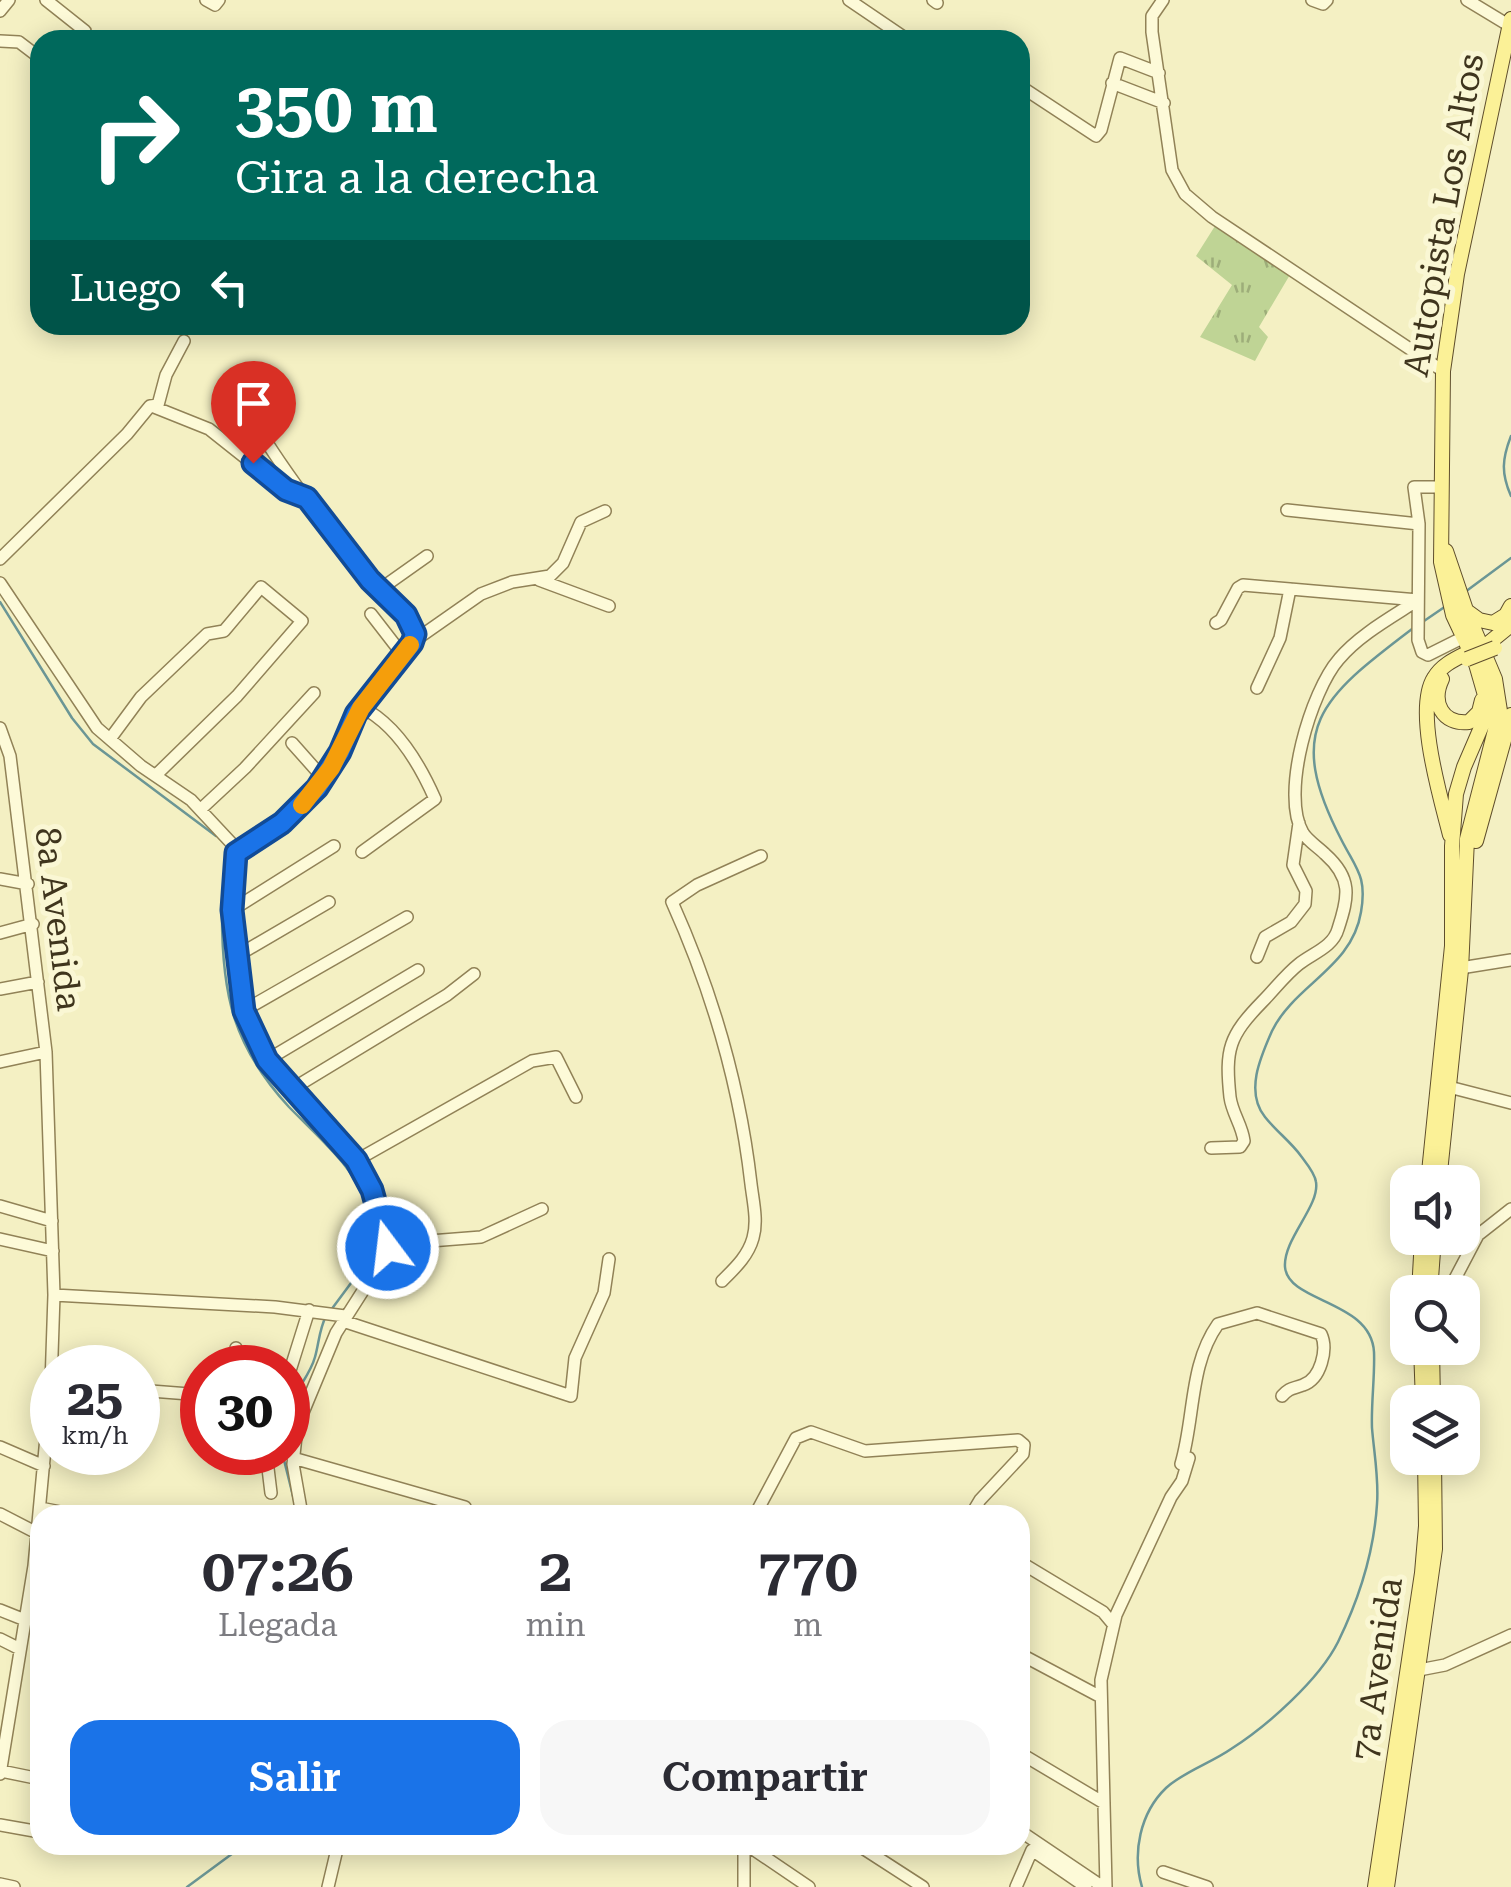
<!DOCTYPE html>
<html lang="es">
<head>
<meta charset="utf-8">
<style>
  :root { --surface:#fff; --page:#f7f7f7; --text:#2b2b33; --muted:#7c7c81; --accent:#1a73e8 }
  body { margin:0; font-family:"Roboto Serif",serif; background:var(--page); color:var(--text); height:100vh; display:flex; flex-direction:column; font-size:38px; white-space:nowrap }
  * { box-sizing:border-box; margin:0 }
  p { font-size:32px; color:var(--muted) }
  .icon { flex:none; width:55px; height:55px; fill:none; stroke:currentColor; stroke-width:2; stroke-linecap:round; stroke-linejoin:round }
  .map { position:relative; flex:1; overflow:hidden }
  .sheet { position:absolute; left:30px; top:1505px; width:1000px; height:350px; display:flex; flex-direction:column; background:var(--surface); border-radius:30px; box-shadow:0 5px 25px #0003 }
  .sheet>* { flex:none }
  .hud { position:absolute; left:30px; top:30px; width:1000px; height:305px; border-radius:30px; box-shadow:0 5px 25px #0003; background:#00695c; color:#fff; overflow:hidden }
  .controls { position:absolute; left:1390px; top:1165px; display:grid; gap:20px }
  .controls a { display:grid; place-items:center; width:90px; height:90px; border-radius:20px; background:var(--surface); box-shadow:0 5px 25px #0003; font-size:50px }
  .speed { position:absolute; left:30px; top:1345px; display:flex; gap:20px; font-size:50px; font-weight:700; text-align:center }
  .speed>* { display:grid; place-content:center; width:130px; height:130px; border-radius:50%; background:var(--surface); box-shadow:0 5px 25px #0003; line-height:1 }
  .speed small { font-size:25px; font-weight:400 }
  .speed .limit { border:15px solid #d22; background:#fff; color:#111 }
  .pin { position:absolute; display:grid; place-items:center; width:85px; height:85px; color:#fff; margin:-102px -42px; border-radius:50% 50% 50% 0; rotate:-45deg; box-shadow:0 0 10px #0007 }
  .pin .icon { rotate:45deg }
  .me { position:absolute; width:110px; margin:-55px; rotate:345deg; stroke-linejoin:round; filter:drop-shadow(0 0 8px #0008) }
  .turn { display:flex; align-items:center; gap:35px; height:210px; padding:0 40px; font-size:45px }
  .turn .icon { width:130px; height:130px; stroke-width:2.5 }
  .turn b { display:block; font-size:70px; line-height:85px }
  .then { display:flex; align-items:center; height:95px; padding:0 40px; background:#0003; gap:20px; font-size:38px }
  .eta { display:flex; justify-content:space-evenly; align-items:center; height:170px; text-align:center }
  .eta b { font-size:60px; font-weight:600; line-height:70px }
  .button { display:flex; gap:20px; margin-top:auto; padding:20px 40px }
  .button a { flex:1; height:115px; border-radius:30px; background:var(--accent); color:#fff; font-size:40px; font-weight:600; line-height:115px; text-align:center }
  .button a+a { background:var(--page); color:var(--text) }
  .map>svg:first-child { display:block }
</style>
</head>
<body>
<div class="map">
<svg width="1511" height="1887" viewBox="0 0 1511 1887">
  <defs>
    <pattern id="grass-tufts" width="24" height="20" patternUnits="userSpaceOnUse" patternTransform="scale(2.5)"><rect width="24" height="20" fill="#bfd495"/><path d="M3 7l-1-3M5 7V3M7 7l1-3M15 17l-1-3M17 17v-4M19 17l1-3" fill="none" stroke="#9dad79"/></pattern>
  </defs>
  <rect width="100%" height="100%" fill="#f4f0c3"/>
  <!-- grass -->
  <path fill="url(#grass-tufts)" d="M 1215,226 L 1291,273 L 1259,327 L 1268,337 L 1255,361 L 1200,337 L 1232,285 L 1196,256 Z"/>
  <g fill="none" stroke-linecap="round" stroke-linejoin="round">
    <!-- stream -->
    <path stroke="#6b9695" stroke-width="2.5" d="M 1511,436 C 1502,459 1501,473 1511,496
      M 1465,592 L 1511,558
      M 0,602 L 72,718 L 93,744 L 216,836
      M 1424,621 L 1446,606
      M 228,847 C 228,870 222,894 222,916 C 222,997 234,1047 289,1107 C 321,1140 358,1170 373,1215
      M 331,1310 L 374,1252 L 378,1227
      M 288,1411 C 294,1391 310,1376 315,1357 C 319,1343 319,1330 326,1316
      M 282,1452 L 295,1504
      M 187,1887 L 244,1845
      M 1142,1887 C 1132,1853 1140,1813 1166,1788 C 1183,1772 1211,1763 1231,1749 C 1267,1726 1319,1680 1338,1642 C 1359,1599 1374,1552 1377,1504 C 1379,1478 1374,1453 1372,1428 C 1371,1403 1375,1377 1374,1352 C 1371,1300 1288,1303 1285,1267 C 1283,1239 1320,1206 1316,1182 C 1315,1173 1307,1164 1301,1156 C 1291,1142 1276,1131 1265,1117 C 1245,1092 1260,1058 1272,1031 C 1295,984 1352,968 1361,912 C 1367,877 1357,870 1342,841 C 1283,728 1321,698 1412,629"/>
    <defs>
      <path id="minor" d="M 46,0 L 85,31
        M 206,0 L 215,5 L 219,0
        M 849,0 L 908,40
        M 933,0 L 937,3
        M 1163,0 L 1152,16 L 1152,32 L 1172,170 L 1185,194 L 1212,217 L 1443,371
        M 1312,0 L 1323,4 L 1327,0
        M 1467,0 L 1510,26
        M 0,11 L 9,0
        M 0,41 L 19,42 L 40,58
        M 1112,83 L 1164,103
        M 1020,86 L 1096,136 L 1101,130 L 1120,58 L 1159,73
        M 241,386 C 239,418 345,551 370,581 C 386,599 408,609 415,633 L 411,643
        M 154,407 L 209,429 L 286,490 L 307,498
        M 1441,487 L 1414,487 L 1419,524 L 1418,640 L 1422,652 L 1428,655 L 1464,637
        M 1287,510 L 1419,524
        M 0,559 L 127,434 L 150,406 L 158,405 L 166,375 L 184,341
        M 539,580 L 609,606
        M 0,583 L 97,728 L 141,766 L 191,800 L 234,846 L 236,859 L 232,910 L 243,1011 L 267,1060 L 357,1160 L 372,1191 L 386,1237 L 387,1253 L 336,1333 L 297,1427 L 293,1464 L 302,1515
        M 379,590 L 427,556
        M 371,614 L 402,654
        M 1216,623 L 1221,620 L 1238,588 L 1243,585 L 1418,600
        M 1257,688 L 1280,638 L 1290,589
        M 361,707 C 396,724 420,765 435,799 L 362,852
        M 0,728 L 10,756 L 46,1052 L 54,1295 L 51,1384 L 34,1566 L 0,1774
        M 110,739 L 141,697 L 207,634 L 224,631 L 261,587 L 302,621 L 237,696 L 156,775
        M 292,743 L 324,779
        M 201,809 L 245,768 L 314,693
        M 236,853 L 282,823 L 317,789 L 340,752 L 356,714 L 411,643 L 481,594 L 512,582 L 550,576 L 563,563 L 581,522 L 605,511
        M 0,879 L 28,884
        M 232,910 L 334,846
        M 0,933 L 33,924
        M 235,957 L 329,902
        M 1257,957 L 1265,937 L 1291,922 L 1305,904 L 1306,891 L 1293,865 L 1299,823
        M 1454,969 L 1511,960
        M 0,989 L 38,982
        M 243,1011 L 407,917
        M 267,1060 L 418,970
        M 0,1062 L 46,1052
        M 1449,1087 L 1511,1103
        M 292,1089 L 447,995 L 474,974
        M 1211,1148 L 1240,1147 L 1244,1141 C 1242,1125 1232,1113 1230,1097 C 1225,1049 1229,1036 1262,1002 C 1275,989 1285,975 1299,964 C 1313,953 1333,947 1338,929 C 1349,896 1352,878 1325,854 C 1318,847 1308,841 1303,833 C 1280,794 1311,691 1339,659 C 1359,635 1392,617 1418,600
        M 357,1160 L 532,1061 L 556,1057 L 576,1097
        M 0,1206 L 52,1221
        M 0,1239 L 53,1251
        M 387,1253 L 430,1241 L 481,1237 L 542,1209
        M 722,1281 C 735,1268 748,1256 753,1238 C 758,1221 753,1201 751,1184 C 740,1087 712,991 672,902 L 697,885 L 761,856
        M 1448,1292 L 1478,1235 L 1511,1209
        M 54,1295 L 275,1307 L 345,1316
        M 343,1321 L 571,1396 L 575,1358 L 604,1293 L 609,1259
        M 236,1368 L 236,1348
        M 288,1377 L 309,1310
        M 138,1390 L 202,1395
        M 0,1447 L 44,1466
        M 266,1452 L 271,1493
        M 293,1458 L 465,1507
        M 1181,1464 C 1195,1417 1189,1365 1218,1324 L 1257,1313 L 1321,1334 C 1328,1349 1321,1379 1303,1385 C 1293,1389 1290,1387 1282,1396
        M 40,1508 L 76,1515
        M 0,1514 L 37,1533
        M 755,1515 L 796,1438 L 811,1432 L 865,1451 L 1018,1440 L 1024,1445 L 1023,1454 L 980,1500 L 971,1515
        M 1020,1562 L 1103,1612 L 1113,1624
        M 0,1610 L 25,1620
        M 0,1639 L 20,1649
        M 1020,1654 L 1099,1696
        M 1419,1670 L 1445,1665 L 1511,1635
        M 1020,1753 L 1104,1803
        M 1,1771 L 40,1779
        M 0,1825 L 40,1832
        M 1020,1831 L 1103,1887
        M 747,1845 L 809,1887
        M 858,1845 L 923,1887
        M 1163,1872 L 1207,1887
        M 0,1884 L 14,1887
        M 328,1887 L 338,1845
        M 744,1887 L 744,1845
        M 1016,1887 L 1032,1850 L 1086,1887
        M 1106,1887 L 1101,1680 L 1116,1615 L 1171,1497 L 1182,1481 L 1189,1458"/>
      <path id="major" d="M 1468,612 L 1479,620 L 1493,623 L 1506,615 L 1511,606
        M 1490,642 L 1511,625
        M 1442,679 C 1431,702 1442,725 1469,722 L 1479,712 L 1482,700
        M 1450,835 C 1441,799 1414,710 1434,678 C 1441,666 1453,660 1465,654
        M 1476,841 L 1511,715
        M 1428,1182 L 1452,946 L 1452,846 L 1456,794 L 1464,767 L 1489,709 L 1476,664 L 1453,615 L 1441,562 L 1443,371 L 1457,274 L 1511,19
        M 1439,1182 L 1461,970 L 1467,839 L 1500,711 L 1495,679 L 1466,610 L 1446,551
        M 1419,1292 L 1422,1238
        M 1430,1292 L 1434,1238
        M 1421,1348 L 1423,1402
        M 1432,1348 L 1433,1402
        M 1375,1887 L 1422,1573 L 1426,1526 L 1425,1458
        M 1387,1887 L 1435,1549 L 1434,1458"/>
    </defs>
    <!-- minor casing -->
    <use href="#minor" stroke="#918257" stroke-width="14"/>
    <!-- major casing -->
    <use href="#major" stroke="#5f4e2c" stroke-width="16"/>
    <!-- minor -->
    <use href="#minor" stroke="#fdfad8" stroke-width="11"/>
    <!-- major -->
    <use href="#major" stroke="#fbf197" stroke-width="14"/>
    <defs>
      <path id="major-bridge" d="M 1467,659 L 1495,648"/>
    </defs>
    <!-- major-bridge casing -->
    <use href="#major-bridge" stroke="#5f4e2c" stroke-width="16" stroke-linecap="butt"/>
    <!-- major-bridge -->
    <use href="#major-bridge" stroke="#fbf197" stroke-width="14"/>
  </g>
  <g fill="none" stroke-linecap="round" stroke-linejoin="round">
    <defs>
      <path id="route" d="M 253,463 L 286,490 L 307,498 L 370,580 L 406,615 L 415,634 L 412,643 L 356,714 L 340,752 L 317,788 L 282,823 L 236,853 L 232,910 L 244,1011 L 267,1060 L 356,1160 L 372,1190 L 388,1248"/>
    </defs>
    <!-- route casing -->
    <use href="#route" stroke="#114b97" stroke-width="25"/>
    <!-- route -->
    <use href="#route" stroke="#1a73e8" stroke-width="18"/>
    <!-- slow -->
    <path stroke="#f59e0b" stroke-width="18" d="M 302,805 L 331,768 L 361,708 L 410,645"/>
  </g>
  <g text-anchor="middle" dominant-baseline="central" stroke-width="10" stroke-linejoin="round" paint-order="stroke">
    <!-- street labels -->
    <g font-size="35" fill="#3f351d" stroke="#faf7d4">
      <text transform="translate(1444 215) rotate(-80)">Autopista Los Altos</text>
      <text transform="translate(58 919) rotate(83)">8a Avenida</text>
      <text transform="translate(1378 1669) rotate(-82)">7a Avenida</text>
    </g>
  </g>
</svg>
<div class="controls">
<a><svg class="icon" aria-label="sound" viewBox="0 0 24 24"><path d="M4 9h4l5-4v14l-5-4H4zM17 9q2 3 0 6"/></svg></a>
<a><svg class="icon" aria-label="search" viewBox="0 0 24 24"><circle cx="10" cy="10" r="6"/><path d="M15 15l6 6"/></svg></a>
<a><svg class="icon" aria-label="layers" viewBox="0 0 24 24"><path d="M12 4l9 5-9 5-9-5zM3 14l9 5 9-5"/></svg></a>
</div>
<div class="speed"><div>25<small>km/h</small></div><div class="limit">30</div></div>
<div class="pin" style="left:253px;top:463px;background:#d93025"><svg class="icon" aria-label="arrive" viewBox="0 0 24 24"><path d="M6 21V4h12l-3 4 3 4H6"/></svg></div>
<svg class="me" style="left:388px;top:1248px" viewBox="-20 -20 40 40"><circle r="17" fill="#1a73e8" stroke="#fff" stroke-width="3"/><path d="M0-11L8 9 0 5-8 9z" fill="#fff"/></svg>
<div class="hud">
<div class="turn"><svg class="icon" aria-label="right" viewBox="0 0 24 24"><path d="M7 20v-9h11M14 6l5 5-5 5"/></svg><div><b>350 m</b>Gira a la derecha</div></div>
<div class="then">Luego<svg class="icon" aria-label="left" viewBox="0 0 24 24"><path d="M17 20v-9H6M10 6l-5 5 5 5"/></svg></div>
</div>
<section class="sheet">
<div class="eta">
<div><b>07:26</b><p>Llegada</p></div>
<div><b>2</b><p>min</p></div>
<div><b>770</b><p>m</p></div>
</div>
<div class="button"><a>Salir</a><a>Compartir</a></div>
</section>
</div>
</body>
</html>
